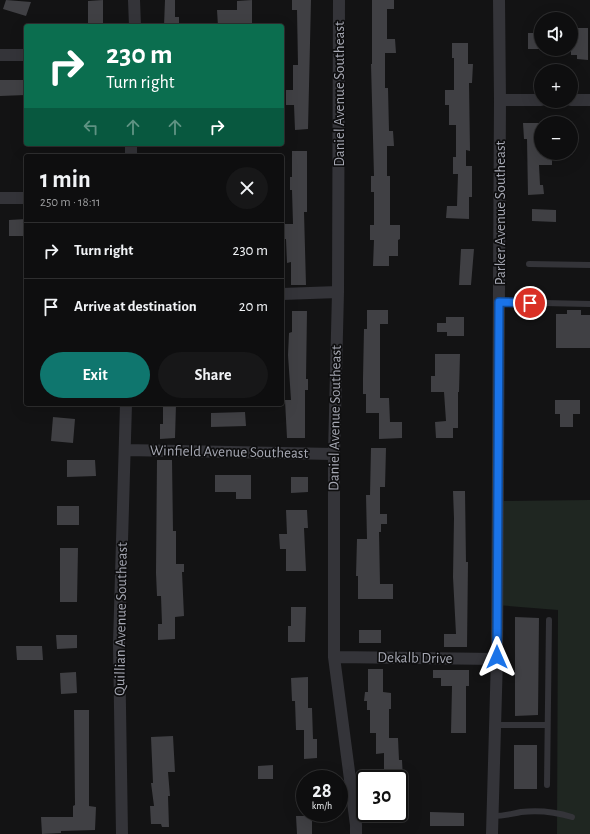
<!DOCTYPE html>
<html lang="en">
<head>
<meta charset="utf-8">
<style>
  :root { --surface:#0e0e0f; --page:#171718; --text:#f1f3f6; --muted:#9b9c9e; --line:#2e2e2f; --accent:#0f766e }
  body { margin:0; font-family:"Alegreya Sans",sans-serif; background:var(--page); color:var(--text); height:100vh; display:flex; flex-direction:column; font-size:15px; white-space:nowrap }
  * { box-sizing:border-box; margin:0 }
  p { font-size:13px; color:var(--muted) }
  .icon { flex:none; width:22px; height:22px; fill:none; stroke:currentColor; stroke-width:2; stroke-linecap:round; stroke-linejoin:round }
  .map { position:relative; flex:1; overflow:hidden }
  .drawer { position:absolute; left:24px; top:154px; width:260px; height:252px; display:flex; flex-direction:column; background:var(--surface); border-radius:4px; box-shadow:0 4px 16px #0002,0 0 0 1px var(--line) }
  .drawer>* { flex:none }
  .banner { position:absolute; left:24px; top:24px; width:260px; height:122px; border-radius:4px; box-shadow:0 4px 16px #0002,0 0 0 1px var(--line); background:#0b6e4f; color:#fff; overflow:hidden }
  .buttons { position:absolute; left:534px; top:12px; display:grid; gap:8px }
  .buttons a { display:grid; place-items:center; width:44px; height:44px; border-radius:50%; background:var(--surface); box-shadow:0 4px 16px #0002,0 0 0 1px var(--line); font-size:20px }
  .speed { position:absolute; left:296px; top:770px; display:flex; gap:8px; font-size:20px; font-weight:700; text-align:center }
  .speed>* { display:grid; place-content:center; width:52px; height:52px; border-radius:50%; background:var(--surface); box-shadow:0 4px 16px #0002,0 0 0 1px var(--line); line-height:1 }
  .speed small { font-size:10px; font-weight:400 }
  .speed .limit { border:2px solid #111; border-radius:6px; background:#fff; color:#111 }
  .pin { position:absolute; display:grid; place-items:center; width:34px; height:34px; color:#fff; margin:-17px; border:2px solid #fff; border-radius:50%; box-shadow:0 1px 4px #0007 }
  .me { position:absolute; width:44px; margin:-22px; rotate:0deg; stroke-linejoin:round; filter:drop-shadow(0 0 3px #0008) }
  .turn { display:flex; align-items:center; gap:14px; height:84px; padding:0 16px; font-size:18px }
  .turn .icon { width:52px; height:52px; stroke-width:2.5 }
  .turn b { display:block; font-size:28px; line-height:34px }
  .lanes { display:flex; align-items:center; height:38px; padding:0 16px; background:#0003; justify-content:center; gap:20px; direction:ltr }
  .lanes .off { opacity:.35 }
  .round { display:grid; place-items:center; flex:none; width:42px; height:42px; border-radius:21px; background:var(--page) }
  .summary { display:flex; align-items:center; justify-content:space-between; height:68px; padding:0 16px }
  h1 { font-size:24px; font-weight:700; line-height:30px }
  .primary-button { display:flex; gap:8px; margin-top:auto; padding:8px 16px }
  .primary-button a { flex:1; height:46px; border-radius:24px; background:var(--accent); color:#fff; font-size:16px; font-weight:700; line-height:46px; text-align:center }
  .primary-button a+a { background:var(--page); color:var(--text) }
  ul { padding:0; list-style:none }
  li { display:flex; align-items:center; gap:12px; height:56px; padding:0 16px; border-top:1px solid var(--line) }
  li div { flex:1 }
  li b { display:block; font-size:15px }
  li em { font-style:normal }
  .map>svg:first-child { display:block }
</style>
</head>
<body>
<div class="map">
<svg width="590" height="834" viewBox="0 0 590 834">
  <rect width="100%" height="100%" fill="#131314"/>
  <!-- green -->
  <path fill="#1f2621" d="M 590,500 L 590,834 L 557,834 L 558,610 L 497,605 L 501,501 Z"/>
  <!-- building -->
  <path fill="#404044" d="M 6,0 L 31,2 L 26,16 L 3,9 Z
    M 103,0 L 103,26 L 88,26 L 88,1 Z
    M 165,0 L 175,0 L 175,17 L 179,17 L 179,26 L 164,26 Z
    M 252,0 L 252,23 L 231,23 L 231,26 L 218,26 L 217,10 L 237,10 L 237,1 Z
    M 292,0 L 311,0 L 308,129 L 295,130 L 294,105 L 286,105 L 286,90 L 293,90 L 293,65 L 298,65 L 297,10 L 292,10 Z
    M 372,0 L 394,0 L 394,9 L 387,9 L 387,39 L 395,39 L 396,53 L 385,53 L 385,88 L 388,88 L 389,131 L 393,131 L 394,146 L 387,146 L 387,176 L 390,176 L 390,225 L 400,225 L 400,239 L 398,240 L 398,256 L 389,256 L 389,266 L 373,266 L 374,240 L 370,240 L 370,225 L 374,225 L 374,192 L 371,192 L 371,176 L 374,176 L 371,64 L 372,64 Z
    M 571,28 L 588,28 L 588,60 L 577,59 L 577,55 L 571,55 Z
    M 528,33 L 541,33 L 541,49 L 528,49 Z
    M 452,43 L 468,43 L 468,64 L 473,64 L 472,83 L 469,83 L 470,151 L 466,150 L 466,166 L 472,166 L 472,197 L 469,197 L 469,219 L 446,218 L 447,206 L 457,206 L 458,174 L 453,174 L 453,157 L 456,157 L 456,125 L 449,125 L 449,105 L 445,105 L 445,90 L 454,90 L 454,58 L 452,58 Z
    M 0,80 L 26,80 L 26,95 L 0,96 Z
    M 523,123 L 541,123 L 541,153 L 552,153 L 552,165 L 539,165 L 540,185 L 543,185 L 544,194 L 528,195 L 527,139 L 524,139 Z
    M 292,151 L 307,151 L 307,212 L 304,212 L 306,285 L 291,285 L 291,262 L 287,263 L 286,239 L 284,239 L 283,224 L 293,224 L 292,190 L 290,190 L 290,177 L 292,177 Z
    M 532,209 L 556,210 L 556,222 L 532,221 Z
    M 26,219 L 26,236 L 9,236 L 9,220 Z
    M 461,249 L 474,249 L 471,285 L 459,285 Z
    M 367,310 L 388,310 L 388,324 L 380,324 L 380,398 L 389,398 L 390,422 L 402,422 L 402,438 L 379,439 L 379,413 L 366,413 L 366,394 L 363,394 L 363,378 L 364,329 L 367,329 Z
    M 567,310 L 581,310 L 581,315 L 590,315 L 590,348 L 556,348 L 556,314 L 567,314 Z
    M 292,311 L 307,311 L 306,379 L 308,379 L 308,390 L 305,390 L 305,438 L 287,438 L 285,400 L 291,400 L 288,355 L 289,333 L 292,332 Z
    M 446,317 L 464,317 L 464,336 L 447,336 L 447,332 L 437,332 L 437,323 L 446,323 Z
    M 435,354 L 460,354 L 459,392 L 458,392 L 458,428 L 453,428 L 453,438 L 436,438 L 435,422 L 446,421 L 444,392 L 431,392 L 431,376 L 435,376 Z
    M 555,400 L 580,400 L 580,414 L 573,414 L 573,427 L 560,427 L 560,414 L 555,414 Z
    M 163,404 L 176,404 L 175,438 L 160,439 L 160,424 L 163,424 Z
    M 245,412 L 246,426 L 211,427 L 211,413 Z
    M 53,417 L 75,419 L 73,443 L 51,441 Z
    M 371,448 L 386,448 L 385,487 L 380,487 L 380,514 L 387,514 L 387,524 L 381,524 L 381,532 L 379,532 L 380,584 L 393,584 L 393,599 L 358,599 L 358,576 L 356,576 L 357,539 L 367,539 L 366,495 L 370,495 Z
    M 67,460 L 95,460 L 96,476 L 67,477 Z
    M 157,460 L 172,460 L 173,531 L 176,531 L 176,564 L 184,564 L 184,572 L 182,572 L 184,616 L 175,617 L 175,639 L 158,640 L 158,624 L 162,624 L 161,596 L 157,596 L 156,573 Z
    M 215,475 L 251,475 L 251,499 L 236,499 L 236,492 L 215,492 Z
    M 291,477 L 308,477 L 308,492 L 291,493 Z
    M 453,491 L 465,491 L 466,562 L 468,562 L 467,647 L 444,647 L 444,634 L 456,634 L 453,577 L 454,518 Z
    M 57,506 L 79,506 L 79,525 L 57,525 Z
    M 286,510 L 307,510 L 308,528 L 304,528 L 306,571 L 286,571 L 286,549 L 280,549 L 279,534 L 287,534 Z
    M 60,548 L 78,548 L 77,602 L 60,602 Z
    M 291,607 L 306,607 L 305,642 L 288,642 L 288,626 L 291,626 Z
    M 515,617 L 539,618 L 538,715 L 515,716 Z
    M 359,630 L 381,630 L 381,643 L 359,643 Z
    M 56,635 L 77,635 L 77,648 L 57,649 Z
    M 16,646 L 42,646 L 43,660 L 17,660 Z
    M 368,669 L 383,669 L 383,692 L 391,693 L 391,709 L 389,709 L 389,738 L 398,738 L 399,760 L 402,760 L 403,779 L 384,779 L 384,753 L 376,754 L 376,733 L 370,733 L 370,710 L 367,710 L 367,701 L 364,701 L 365,692 L 368,692 Z
    M 433,670 L 469,670 L 469,686 L 466,686 L 466,733 L 451,733 L 452,686 L 441,686 L 441,678 L 433,678 Z
    M 76,672 L 77,693 L 61,694 L 60,673 Z
    M 308,677 L 308,708 L 312,708 L 313,739 L 317,739 L 317,758 L 304,759 L 304,730 L 296,730 L 295,701 L 292,701 L 291,678 Z
    M 74,710 L 89,710 L 89,806 L 96,807 L 95,830 L 61,831 L 61,833 L 42,834 L 41,817 L 73,817 L 73,806 L 75,805 Z
    M 173,736 L 175,772 L 168,772 L 170,796 L 168,796 L 169,827 L 162,827 L 161,824 L 151,824 L 150,806 L 154,806 L 151,783 L 153,783 L 151,737 Z
    M 514,745 L 537,745 L 537,789 L 514,789 Z
    M 273,765 L 273,779 L 258,779 L 258,766 Z
    M 430,812 L 464,813 L 464,826 L 430,826 Z
    M 296,816 L 312,816 L 312,834 L 297,834 Z"/>
  <g fill="none" stroke-linecap="round" stroke-linejoin="round">
    <!-- lane -->
    <path stroke="#343439" stroke-width="6" d="M 529,264 L 590,265
      M 499,302 L 590,304
      M 495,725 L 547,725
      M 547,785 L 549,620
      M 493,816 C 505,816 510,814 521,812 C 538,810 556,812 572,817"/>
    <!-- street -->
    <path stroke="#343439" stroke-width="12" d="M 134,0 L 135,26
      M 339,0 L 338,292 L 334,454 L 334,657 L 356,825 L 356,834
      M 0,55 L 26,55
      M 500,100 L 541,100
      M 571,100 L 590,100
      M 131,156 L 131,144
      M 0,198 L 26,198
      M 282,294 L 338,292
      M 125,450 L 334,454
      M 334,657 L 496,659
      M 122,834 L 119,644 L 126,404
      M 492,834 L 497,657 L 500,100 L 499,0"/>
  </g>
  <g fill="none" stroke-linecap="round" stroke-linejoin="round">
    <defs>
      <path id="route" d="M 497,657 L 499,302 L 530,303"/>
    </defs>
    <!-- route casing -->
    <use href="#route" stroke="#114b97" stroke-width="10"/>
    <!-- route -->
    <use href="#route" stroke="#1a73e8" stroke-width="7"/>
  </g>
  <g text-anchor="middle" dominant-baseline="central" stroke-width="3.5" stroke-linejoin="round" paint-order="stroke">
    <!-- street labels -->
    <g font-size="15" fill="#a6a8b3" stroke="#0e0e0f">
      <text transform="translate(339 94) rotate(-90)">Daniel Avenue Southeast</text>
      <text transform="translate(500 213) rotate(-90)">Parker Avenue Southeast</text>
      <text transform="translate(335 418) rotate(-89)">Daniel Avenue Southeast</text>
      <text transform="translate(229 452) rotate(1)">Winfield Avenue Southeast</text>
      <text transform="translate(121 619) rotate(-89)">Quillian Avenue Southeast</text>
      <text transform="translate(415 658) rotate(1)">Dekalb Drive</text>
    </g>
  </g>
</svg>
<div class="buttons">
<a><svg class="icon" aria-label="sound" viewBox="0 0 24 24"><path d="M4 9h4l5-4v14l-5-4H4zM17 9q2 3 0 6"/></svg></a>
<a>+</a>
<a>−</a>
</div>
<div class="speed"><div>28<small>km/h</small></div><div class="limit">30</div></div>
<div class="pin" style="left:530px;top:303px;background:#d93025"><svg class="icon" aria-label="arrive" viewBox="0 0 24 24"><path d="M6 21V4h12l-3 4 3 4H6"/></svg></div>
<svg class="me" style="left:497px;top:657px" viewBox="-20 -20 40 40"><path d="M0-17L14 15 0 8-14 15z" fill="#1a73e8" stroke="#fff" stroke-width="4"/></svg>
<div class="banner">
<div class="turn"><svg class="icon" aria-label="right" viewBox="0 0 24 24"><path d="M7 20v-9h11M14 6l5 5-5 5"/></svg><div><b>230 m</b>Turn right</div></div>
<div class="lanes"><svg class="icon off" aria-label="left" viewBox="0 0 24 24"><path d="M17 20v-9H6M10 6l-5 5 5 5"/></svg><svg class="icon off" aria-label="ahead" viewBox="0 0 24 24"><path d="M12 20V5M6 11l6-6 6 6"/></svg><svg class="icon off" aria-label="ahead" viewBox="0 0 24 24"><path d="M12 20V5M6 11l6-6 6 6"/></svg><svg class="icon" aria-label="right" viewBox="0 0 24 24"><path d="M7 20v-9h11M14 6l5 5-5 5"/></svg></div>
</div>
<section class="drawer">
<div class="summary"><div><h1>1 min</h1><p>250 m · 18:11</p></div><a class="round"><svg class="icon" aria-label="close" viewBox="0 0 24 24"><path d="M6 6l12 12M18 6L6 18"/></svg></a></div>
<ul>
<li><svg class="icon" aria-label="right" viewBox="0 0 24 24"><path d="M7 20v-9h11M14 6l5 5-5 5"/></svg><div><b>Turn right</b></div><em>230 m</em></li>
<li><svg class="icon" aria-label="arrive" viewBox="0 0 24 24"><path d="M6 21V4h12l-3 4 3 4H6"/></svg><div><b>Arrive at destination</b></div><em>20 m</em></li>
</ul>
<div class="primary-button"><a>Exit</a><a>Share</a></div>
</section>
</div>
</body>
</html>
